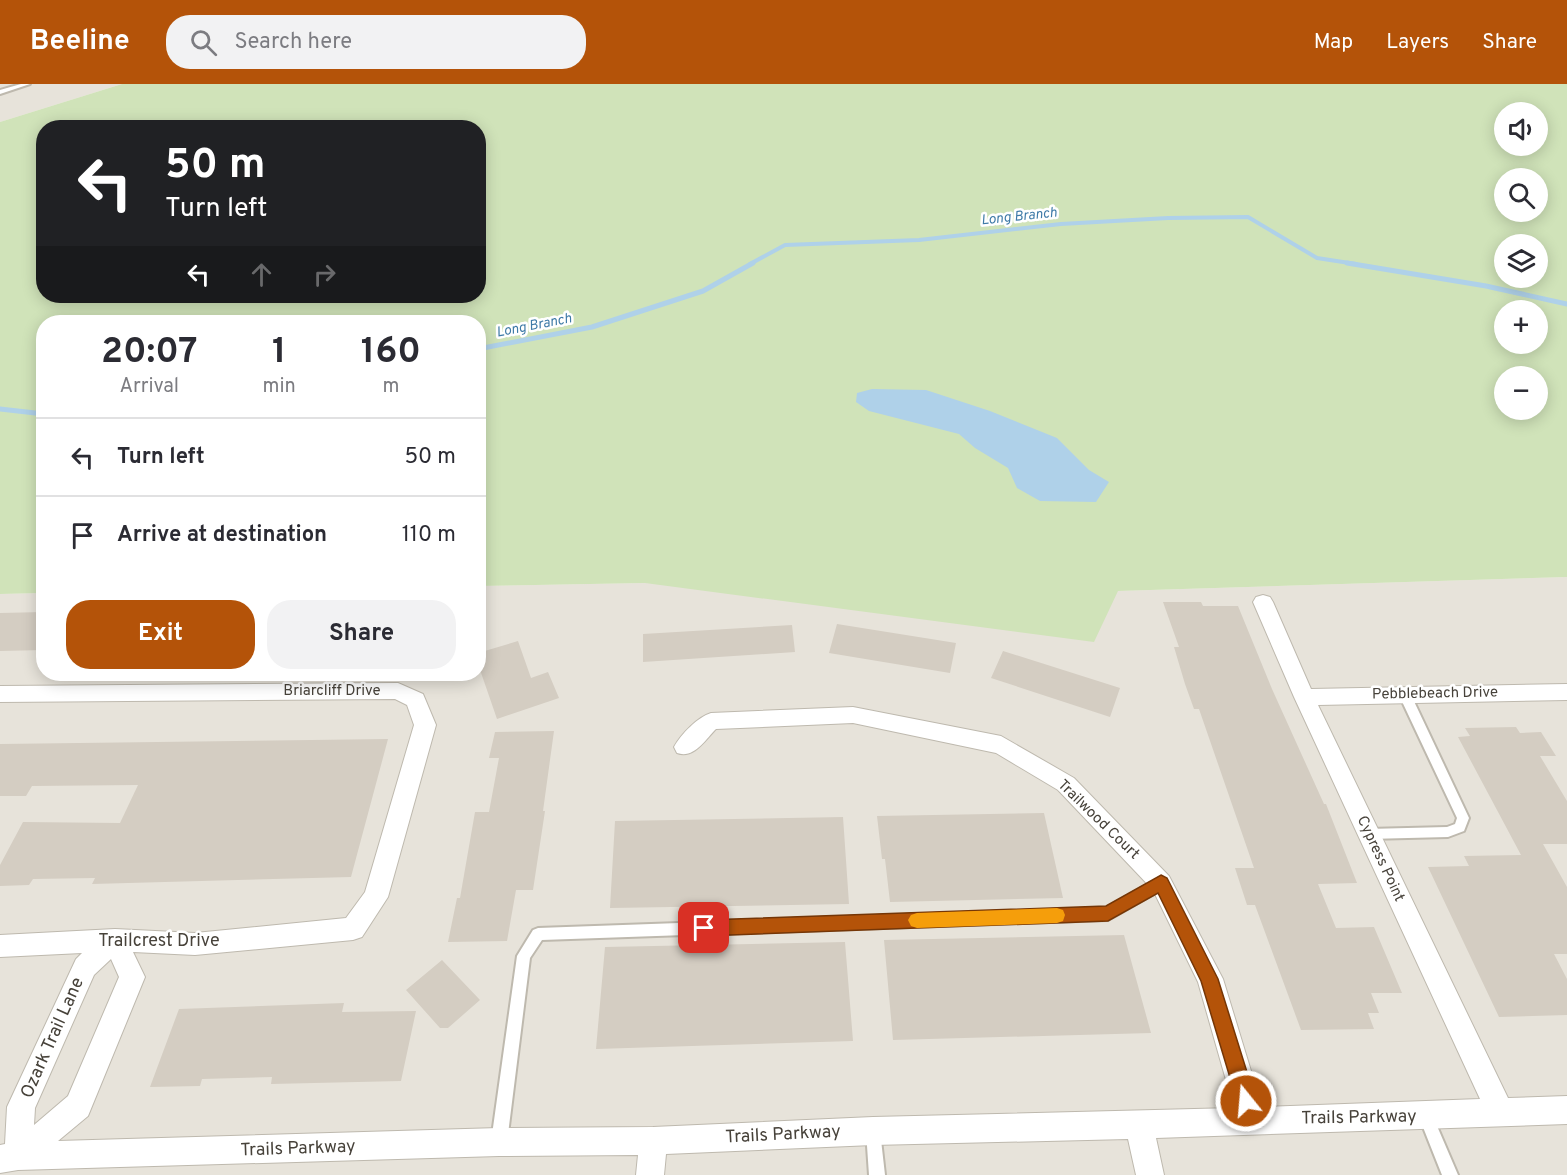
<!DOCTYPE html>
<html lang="en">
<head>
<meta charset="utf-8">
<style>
  :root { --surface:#fff; --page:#f2f2f3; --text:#2b2b33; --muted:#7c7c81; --line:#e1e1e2; --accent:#b45309 }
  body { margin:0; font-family:Overpass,sans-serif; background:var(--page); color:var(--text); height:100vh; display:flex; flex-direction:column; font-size:22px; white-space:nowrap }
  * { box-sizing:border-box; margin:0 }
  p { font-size:20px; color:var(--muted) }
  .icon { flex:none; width:33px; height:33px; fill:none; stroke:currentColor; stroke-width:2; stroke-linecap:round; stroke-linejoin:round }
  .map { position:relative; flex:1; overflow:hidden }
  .panel { position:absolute; left:36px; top:231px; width:450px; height:366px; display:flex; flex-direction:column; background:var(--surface); border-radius:24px; box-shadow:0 3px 15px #0003 }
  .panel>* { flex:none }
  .top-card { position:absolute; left:36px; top:36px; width:450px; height:183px; border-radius:24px; box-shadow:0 3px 15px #0003; background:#202124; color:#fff; overflow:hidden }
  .buttons { position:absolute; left:1494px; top:18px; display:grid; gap:12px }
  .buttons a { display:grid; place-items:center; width:54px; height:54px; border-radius:50%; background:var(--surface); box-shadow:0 3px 15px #0003; font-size:30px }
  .pin { position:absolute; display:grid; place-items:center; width:51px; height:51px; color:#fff; margin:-26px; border-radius:12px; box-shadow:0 3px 9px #0006 }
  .me { position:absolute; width:66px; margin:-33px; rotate:343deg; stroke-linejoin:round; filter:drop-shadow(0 0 4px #0008) }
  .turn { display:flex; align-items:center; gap:21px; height:126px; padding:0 30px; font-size:27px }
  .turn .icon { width:78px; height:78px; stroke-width:2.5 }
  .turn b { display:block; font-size:42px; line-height:51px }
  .lanes { display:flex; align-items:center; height:57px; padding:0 30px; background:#0003; justify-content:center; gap:30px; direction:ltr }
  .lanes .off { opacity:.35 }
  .eta { display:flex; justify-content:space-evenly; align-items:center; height:102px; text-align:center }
  .eta b { font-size:36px; font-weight:700; line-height:42px }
  .cta { display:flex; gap:12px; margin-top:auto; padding:12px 30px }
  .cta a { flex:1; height:69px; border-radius:24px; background:var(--accent); color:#fff; font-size:24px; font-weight:700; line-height:69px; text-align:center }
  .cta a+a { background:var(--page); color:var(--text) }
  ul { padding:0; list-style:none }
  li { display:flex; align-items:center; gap:18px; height:78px; padding:0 30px; border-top:2px solid var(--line) }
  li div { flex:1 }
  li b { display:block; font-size:22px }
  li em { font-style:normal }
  header { display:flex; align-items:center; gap:36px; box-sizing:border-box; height:84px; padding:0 30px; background:var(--accent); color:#fff }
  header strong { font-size:28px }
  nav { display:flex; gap:33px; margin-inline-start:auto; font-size:21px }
  .search { width:420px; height:54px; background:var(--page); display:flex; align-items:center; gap:15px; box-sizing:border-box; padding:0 21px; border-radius:24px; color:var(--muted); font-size:22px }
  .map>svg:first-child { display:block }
</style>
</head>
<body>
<header>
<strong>Beeline</strong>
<div class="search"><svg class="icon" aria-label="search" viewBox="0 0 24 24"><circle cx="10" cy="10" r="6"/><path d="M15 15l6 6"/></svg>Search here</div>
<nav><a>Map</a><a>Layers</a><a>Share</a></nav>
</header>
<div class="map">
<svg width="1567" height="1091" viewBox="0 0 1567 1091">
  <rect width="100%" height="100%" fill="#f4f1eb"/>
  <!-- residential -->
  <path fill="#e7e3da" d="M 0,0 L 122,0 L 0,38 Z
    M 1567,493 L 1567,1091 L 0,1091 L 0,510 L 43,509 L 44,590 L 478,590 L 479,502 L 645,499 L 1118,507 Z"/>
  <!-- green -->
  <path fill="#d0e3b9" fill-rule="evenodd" d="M 122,0 L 1567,0 L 1567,493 L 1118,507 L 1094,558 L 645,499 L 479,502 L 478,238 L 44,238 L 43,509 L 0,510 L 0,38 ZM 1504,28 L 1538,28 L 1538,62 L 1504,62 ZM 44,44 L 478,44 L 478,212 L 44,212 ZM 1504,94 L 1538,94 L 1538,128 L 1504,128 ZM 1504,160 L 1538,160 L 1538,194 L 1504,194 ZM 1504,226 L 1538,226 L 1538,260 L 1504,260 ZM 1504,292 L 1538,292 L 1538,326 L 1504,326 Z"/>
  <!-- water -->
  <path fill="#afd1e9" d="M 872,305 L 926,306 L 990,327 L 1057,354 L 1089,386 L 1109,398 L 1096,418 L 1040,417 L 1017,404 L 1008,384 L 975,364 L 959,350 L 869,327 L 856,318 L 857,309 Z"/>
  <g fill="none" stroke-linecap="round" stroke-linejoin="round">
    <!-- stream-far1 -->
    <path stroke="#afd1e9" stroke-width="4" d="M 750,180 L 785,161 L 919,156 L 1061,140 L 1168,134 L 1248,133 L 1317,174 L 1356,180"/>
    <!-- stream -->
    <path stroke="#afd1e9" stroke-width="5" d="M 1347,179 L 1486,202 L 1567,220
      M 478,265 L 592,243 L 703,207 L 753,179
      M 0,325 L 44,330"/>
  </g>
  <!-- building -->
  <path fill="#d4cdc2" d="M 1163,518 L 1201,518 L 1203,522 L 1238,522 L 1272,605 L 1324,720 L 1326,720 L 1357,799 L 1318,800 L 1336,844 L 1374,843 L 1402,909 L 1371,909 L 1379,929 L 1368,929 L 1374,945 L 1301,946 L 1255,821 L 1247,821 L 1235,784 L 1254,784 L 1199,625 L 1194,625 L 1185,600 L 1174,563 L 1179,563 Z
    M 44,528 L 44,566 L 0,567 L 0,529 Z
    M 837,540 L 956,559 L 950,589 L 829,569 Z
    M 792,541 L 795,568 L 643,578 L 643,550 Z
    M 518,557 L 531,594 L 548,588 L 559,614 L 497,635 L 478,580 L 478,569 Z
    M 1003,567 L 1120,604 L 1110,633 L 991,594 Z
    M 1516,643 L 1520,649 L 1541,648 L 1556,672 L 1540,672 L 1567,717 L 1567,760 L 1543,760 L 1567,803 L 1567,870 L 1554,870 L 1567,895 L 1567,931 L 1499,933 L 1428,783 L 1469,782 L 1464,772 L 1521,771 L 1458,653 L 1470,652 L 1465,644 Z
    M 554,647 L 543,727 L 545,727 L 533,806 L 516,806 L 507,857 L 448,858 L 457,814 L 460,814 L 475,728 L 489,728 L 499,674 L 489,674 L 495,648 Z
    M 388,655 L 351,793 L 92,800 L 95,794 L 33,795 L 29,801 L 0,802 L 0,781 L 23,738 L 120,739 L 138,701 L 32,702 L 26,712 L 0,712 L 0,660 Z
    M 1044,729 L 1063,814 L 890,818 L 885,775 L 882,775 L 877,732 Z
    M 843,733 L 849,820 L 610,824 L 615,737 Z
    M 1124,851 L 1151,949 L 893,956 L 884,856 Z
    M 845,858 L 853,957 L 596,965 L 605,863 Z
    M 442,876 L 480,916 L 448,944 L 440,944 L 406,906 Z
    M 344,919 L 342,928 L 416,927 L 401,997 L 271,1000 L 272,993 L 202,995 L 200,1002 L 150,1003 L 179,925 Z"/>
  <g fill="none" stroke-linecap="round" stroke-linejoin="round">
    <defs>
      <path id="lane" d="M 21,0 L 30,0 L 0,10 L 0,6 Z
        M 1405,607 L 1409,608 L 1411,611 L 1469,734 L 1464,747 L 1448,753 L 1368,755 L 1364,754 L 1362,750 L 1364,746 L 1368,745 L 1447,743 L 1455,740 L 1457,734 L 1399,611 L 1401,608 Z
        M 1161,793 L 1166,795 L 1167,799 L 1166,803 L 1108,836 L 542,856 L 530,874 L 507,1058 L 504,1063 L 499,1066 L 494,1063 L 491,1058 L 517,872 L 533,846 L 538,844 L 1106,824 Z
        M 1426,1026 L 1431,1028 L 1458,1091 L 1442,1091 L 1419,1033 L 1421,1028 Z
        M 873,1040 L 878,1042 L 880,1047 L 885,1091 L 869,1091 L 866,1047 L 868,1042 Z"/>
      <path id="street" d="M 1263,511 L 1270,513 L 1273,518 L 1311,605 L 1567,600 L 1567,616 L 1318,621 L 1508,1014 L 1567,1012 L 1567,1040 L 1156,1054 L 1164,1091 L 1136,1091 L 1128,1055 L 873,1061 L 666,1070 L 664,1091 L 636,1091 L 638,1071 L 499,1072 L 18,1086 L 0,1089 L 0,1061 L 5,1060 L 7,1023 L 76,875 L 82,869 L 0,873 L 0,851 L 115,845 L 195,849 L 346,834 L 365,808 L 414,641 L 407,621 L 395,615 L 0,618 L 0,602 L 398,599 L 423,610 L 436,641 L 388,813 L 362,853 L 353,856 L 195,871 L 133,868 L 145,893 L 88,1032 L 58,1057 L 499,1044 L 653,1043 L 873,1033 L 1234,1024 L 1198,898 L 1153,806 L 1058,706 L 996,669 L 853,639 L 716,645 C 705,656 694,675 677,669 L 674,663 C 681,650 698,633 711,629 L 853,623 L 1001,652 L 1074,694 L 1169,792 L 1223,895 L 1262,1023 L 1480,1015 L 1294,613 L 1253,518 L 1256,513 ZM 111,875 L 119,893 L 68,1012 L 34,1041 L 35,1024 L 94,891 Z"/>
    </defs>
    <!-- lane casing -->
    <use href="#lane" stroke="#beb9ae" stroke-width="4"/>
    <!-- street casing -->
    <use href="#street" stroke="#beb9ae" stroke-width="2"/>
    <!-- lane -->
    <use href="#lane" fill="#fff" fill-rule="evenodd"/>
    <!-- street -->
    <use href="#street" fill="#fff" fill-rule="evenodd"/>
  </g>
  <!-- route -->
  <path fill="#b45309" stroke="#753606" stroke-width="1.5" d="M 1161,791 L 1167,794 L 1218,895 L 1256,1017 L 1253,1023 L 1246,1026 L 1239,1023 L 1237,1017 L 1201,897 L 1158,809 L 1108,837 L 704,852 L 698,850 L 695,844 L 698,838 L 704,836 L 1106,822 Z"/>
  <!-- slow -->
  <path fill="#f59e0b" d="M 1057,824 L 1063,826 L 1065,831 L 1063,837 L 1057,839 L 917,844 L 911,842 L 908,836 L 911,831 L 917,829 Z"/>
  <g text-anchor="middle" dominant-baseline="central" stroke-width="5" stroke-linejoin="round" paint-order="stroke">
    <!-- far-water labels -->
    <g font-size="14" font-style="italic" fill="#3e7aa7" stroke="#fff">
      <text transform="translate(1019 133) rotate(-6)">Long Branch</text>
      <text transform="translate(534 242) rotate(-11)">Long Branch</text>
    </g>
    <!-- street labels -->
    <g font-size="15" fill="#47423a" stroke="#fff">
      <text x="332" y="607">Briarcliff Drive</text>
      <text transform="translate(1435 610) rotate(-1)">Pebblebeach Drive</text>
      <text transform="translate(1098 736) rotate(44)">Trailwood Court</text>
      <text transform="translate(1380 775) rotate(65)">Cypress Point</text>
    </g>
    <!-- near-street labels -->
    <g font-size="18" fill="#47423a" stroke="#fff">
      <text x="159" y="857">Trailcrest Drive</text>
      <text transform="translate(53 954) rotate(-66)">Ozark Trail Lane</text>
      <text transform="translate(1359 1034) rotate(-1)">Trails Parkway</text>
      <text transform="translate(783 1051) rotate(-3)">Trails Parkway</text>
      <text transform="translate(298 1065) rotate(-2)">Trails Parkway</text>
    </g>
  </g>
</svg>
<div class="buttons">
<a><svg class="icon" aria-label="sound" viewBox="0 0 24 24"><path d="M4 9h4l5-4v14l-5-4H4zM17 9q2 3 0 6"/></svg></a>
<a><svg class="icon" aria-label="search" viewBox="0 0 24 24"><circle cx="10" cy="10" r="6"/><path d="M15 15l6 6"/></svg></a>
<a><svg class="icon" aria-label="layers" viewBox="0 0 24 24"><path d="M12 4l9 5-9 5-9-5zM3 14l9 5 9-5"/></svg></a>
<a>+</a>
<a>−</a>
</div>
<div class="pin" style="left:704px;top:844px;background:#d93025"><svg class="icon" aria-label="arrive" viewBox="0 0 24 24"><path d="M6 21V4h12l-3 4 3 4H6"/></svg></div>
<svg class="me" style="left:1246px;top:1017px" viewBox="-20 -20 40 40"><circle r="17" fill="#b45309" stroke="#fff" stroke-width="3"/><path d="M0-11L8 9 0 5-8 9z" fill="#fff"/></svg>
<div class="top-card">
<div class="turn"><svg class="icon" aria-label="left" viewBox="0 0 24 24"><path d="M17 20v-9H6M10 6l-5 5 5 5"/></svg><div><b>50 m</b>Turn left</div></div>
<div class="lanes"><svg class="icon" aria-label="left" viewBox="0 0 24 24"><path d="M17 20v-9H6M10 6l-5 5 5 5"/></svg><svg class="icon off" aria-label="ahead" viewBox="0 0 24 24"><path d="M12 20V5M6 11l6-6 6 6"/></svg><svg class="icon off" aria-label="right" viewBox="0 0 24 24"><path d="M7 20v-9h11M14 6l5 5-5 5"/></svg></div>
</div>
<section class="panel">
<div class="eta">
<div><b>20:07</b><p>Arrival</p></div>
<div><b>1</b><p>min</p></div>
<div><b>160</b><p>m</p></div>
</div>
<ul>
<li><svg class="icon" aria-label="left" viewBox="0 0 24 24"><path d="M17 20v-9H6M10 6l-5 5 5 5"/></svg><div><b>Turn left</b></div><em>50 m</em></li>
<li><svg class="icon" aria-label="arrive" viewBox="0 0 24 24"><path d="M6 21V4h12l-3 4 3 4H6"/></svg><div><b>Arrive at destination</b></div><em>110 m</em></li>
</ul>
<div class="cta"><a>Exit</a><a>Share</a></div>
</section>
</div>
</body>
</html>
